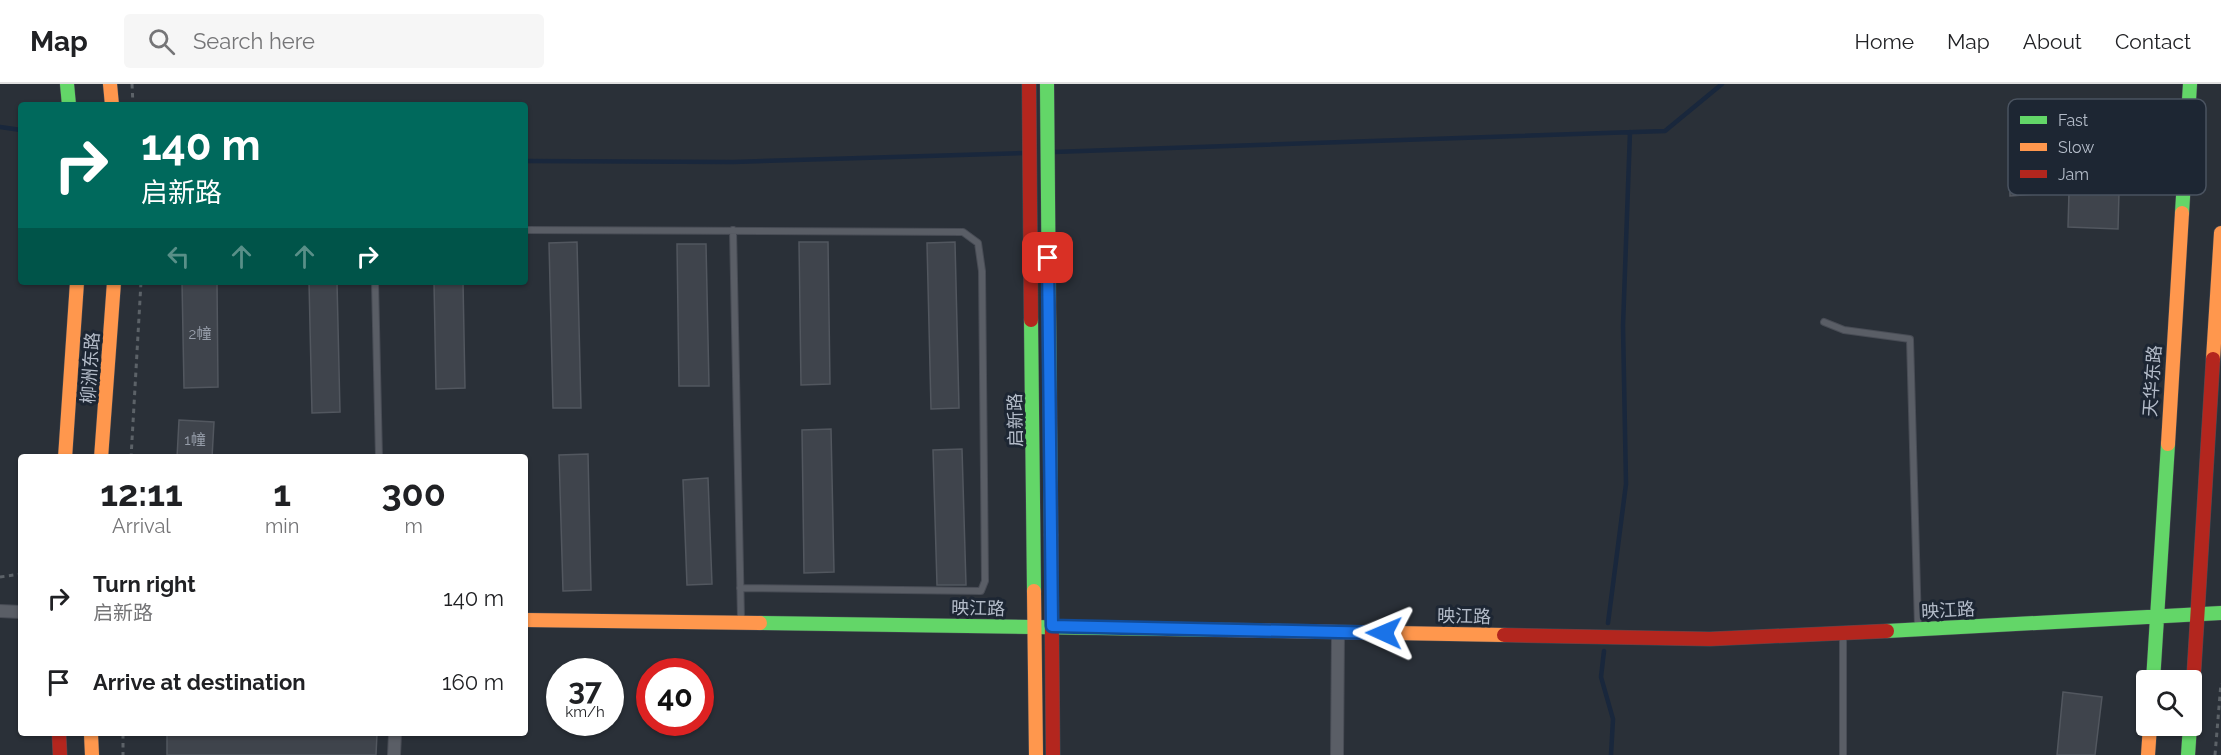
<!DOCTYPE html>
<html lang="en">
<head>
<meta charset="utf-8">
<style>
  :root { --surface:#fff; --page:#f6f6f6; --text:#202124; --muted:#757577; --line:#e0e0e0 }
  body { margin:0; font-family:Raleway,"Noto Sans SC",sans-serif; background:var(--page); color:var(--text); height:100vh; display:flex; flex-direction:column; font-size:22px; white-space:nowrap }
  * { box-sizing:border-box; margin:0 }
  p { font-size:20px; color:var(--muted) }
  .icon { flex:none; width:33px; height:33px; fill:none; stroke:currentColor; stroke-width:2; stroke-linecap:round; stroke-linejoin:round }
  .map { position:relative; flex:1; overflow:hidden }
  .details { position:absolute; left:18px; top:370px; width:510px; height:282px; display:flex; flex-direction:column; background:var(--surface); border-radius:6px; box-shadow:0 2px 4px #0004 }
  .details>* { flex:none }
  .hud { position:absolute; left:18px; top:18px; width:510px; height:183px; border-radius:6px; box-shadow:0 2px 4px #0004; background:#00695c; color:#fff; overflow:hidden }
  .controls { position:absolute; left:2136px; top:586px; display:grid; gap:12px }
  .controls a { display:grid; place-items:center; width:66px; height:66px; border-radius:6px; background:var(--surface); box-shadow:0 2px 4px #0004; font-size:30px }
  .speed { position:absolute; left:546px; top:574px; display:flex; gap:12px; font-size:30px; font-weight:700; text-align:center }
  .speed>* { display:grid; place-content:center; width:78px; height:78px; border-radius:50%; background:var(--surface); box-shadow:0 2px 4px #0004; line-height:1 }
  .speed small { font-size:15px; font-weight:400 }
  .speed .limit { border:9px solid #d22; background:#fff; color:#111 }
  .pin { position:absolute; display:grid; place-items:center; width:51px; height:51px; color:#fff; margin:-26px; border-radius:12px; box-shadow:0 3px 9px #0006 }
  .me { position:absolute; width:66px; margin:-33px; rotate:271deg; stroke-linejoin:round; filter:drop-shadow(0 0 4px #0008) }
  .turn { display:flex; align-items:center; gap:21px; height:126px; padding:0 24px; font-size:27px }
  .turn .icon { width:78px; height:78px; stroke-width:2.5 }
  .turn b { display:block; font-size:42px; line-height:51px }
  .lanes { display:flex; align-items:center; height:57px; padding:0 24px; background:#0003; justify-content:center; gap:30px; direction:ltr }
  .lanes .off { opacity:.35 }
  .eta { display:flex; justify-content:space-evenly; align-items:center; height:102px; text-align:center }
  .eta b { font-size:36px; font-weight:700; line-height:42px }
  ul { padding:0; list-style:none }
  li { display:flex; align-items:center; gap:18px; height:84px; padding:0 24px }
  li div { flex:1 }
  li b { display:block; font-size:22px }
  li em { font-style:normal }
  header { display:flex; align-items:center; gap:36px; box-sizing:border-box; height:84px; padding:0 30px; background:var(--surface); border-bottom:2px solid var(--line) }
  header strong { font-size:28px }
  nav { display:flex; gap:33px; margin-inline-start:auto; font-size:21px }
  .search { width:420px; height:54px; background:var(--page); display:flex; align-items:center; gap:15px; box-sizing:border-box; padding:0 21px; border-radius:6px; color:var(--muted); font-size:22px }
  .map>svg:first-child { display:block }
</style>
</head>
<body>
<header>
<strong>Map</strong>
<div class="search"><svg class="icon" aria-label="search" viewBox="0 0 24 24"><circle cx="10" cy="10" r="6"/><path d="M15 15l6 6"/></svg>Search here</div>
<nav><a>Home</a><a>Map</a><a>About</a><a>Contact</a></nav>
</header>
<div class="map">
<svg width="2221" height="671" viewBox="0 0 2221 671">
  <rect width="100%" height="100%" fill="#2a3038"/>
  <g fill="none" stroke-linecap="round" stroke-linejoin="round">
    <!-- stream -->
    <path stroke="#19273c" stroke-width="4.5" d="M 0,43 L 21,46
      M 1053,68 L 1665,47 L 1722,0
      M 525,77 L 733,78 L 1026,69
      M 1608,539 L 1626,400 L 1623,242 L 1630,48
      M 1604,567 L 1601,593 L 1613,635 L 1611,671"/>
  </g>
  <!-- building -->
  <path fill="#3f444c" stroke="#52575f" stroke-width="1.5" d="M 2121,38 L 2118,145 L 2068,143 L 2069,108 L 2010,112 L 2009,39 Z
    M 577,158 L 581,324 L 553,324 L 549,159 Z
    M 799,158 L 828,158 L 830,300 L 801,301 Z
    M 955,158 L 959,324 L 931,325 L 927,159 Z
    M 677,160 L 706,160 L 709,302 L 679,302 Z
    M 182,198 L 217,198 L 218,303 L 184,304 Z
    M 309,198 L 337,198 L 340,328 L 312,329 Z
    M 434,198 L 463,198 L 465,304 L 436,305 Z
    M 179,336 L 214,338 L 212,374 L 177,374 Z
    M 831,345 L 834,488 L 804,489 L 802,346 Z
    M 962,365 L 966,501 L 937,501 L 933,366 Z
    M 588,370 L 591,506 L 563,507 L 559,371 Z
    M 708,394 L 712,500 L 687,501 L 683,396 Z
    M 2063,608 L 2102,613 L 2095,671 L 2057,671 Z
    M 167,650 L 377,650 L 376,671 L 167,671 Z"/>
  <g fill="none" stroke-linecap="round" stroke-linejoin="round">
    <defs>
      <path id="lane" d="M 525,146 L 963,148 L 978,159 L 982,187 L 985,497 L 981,507 L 740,504
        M 733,146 L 741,535
        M 375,198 L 379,374
        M 1824,238 L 1844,246 L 1910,255 L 1918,542
        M 1843,552 L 1843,671"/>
      <path id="street" d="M 0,527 L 21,528
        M 394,671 L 395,650
        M 1337,671 L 1338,548"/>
      <path id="fast" d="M 67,0 L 69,21
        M 1047,0 L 1051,451
        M 2182,129 L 2190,0
        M 1031,236 L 1034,507
        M 760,539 L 1229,546
        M 1887,547 L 2221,529
        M 2153,597 L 2168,360
        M 2188,671 L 2190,642"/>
      <path id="slow" d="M 110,0 L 112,21
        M 2213,275 L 2221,149
        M 2168,360 L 2182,129
        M 65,374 L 77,198
        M 101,374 L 114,198
        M 1034,507 L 1036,671
        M 525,536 L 760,539
        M 1229,546 L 1504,551
        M 91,650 L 92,671
        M 2148,671 L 2150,642"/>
      <path id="jam" d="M 1029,0 L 1031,236
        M 1051,451 L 1053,671
        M 1504,551 L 1710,555 L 1887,547
        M 2192,620 L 2213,275
        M 59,650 L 60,671"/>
    </defs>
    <!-- lane casing -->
    <use href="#lane" stroke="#484c55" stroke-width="8"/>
    <!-- street casing -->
    <use href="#street" stroke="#484c55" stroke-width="14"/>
    <!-- fast casing -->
    <use href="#fast" stroke="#484c55" stroke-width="15"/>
    <!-- slow casing -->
    <use href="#slow" stroke="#484c55" stroke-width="15"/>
    <!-- jam casing -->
    <use href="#jam" stroke="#484c55" stroke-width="15"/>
    <!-- path -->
    <path stroke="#5c6268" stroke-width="3" stroke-dasharray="4.5 4.5" stroke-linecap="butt" d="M 132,0 L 133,21
      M 131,374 L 141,198
      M 0,493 L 21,490
      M 123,650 L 123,671
      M 2215,671 L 2221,599"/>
    <!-- lane -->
    <use href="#lane" stroke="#5a5e66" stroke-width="6"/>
    <!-- street -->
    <use href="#street" stroke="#5a5e66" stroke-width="12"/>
    <!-- fast -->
    <use href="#fast" stroke="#63d668" stroke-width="14"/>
    <!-- slow -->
    <use href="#slow" stroke="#ff974d" stroke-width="14"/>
    <!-- jam -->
    <use href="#jam" stroke="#b3261e" stroke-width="14"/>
  </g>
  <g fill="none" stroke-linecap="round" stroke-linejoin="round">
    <defs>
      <path id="route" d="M 1048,174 L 1052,542 L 1384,549"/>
    </defs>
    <!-- route casing -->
    <use href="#route" stroke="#114b97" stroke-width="15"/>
    <!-- route -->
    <use href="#route" stroke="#1a73e8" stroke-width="10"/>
  </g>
  <g text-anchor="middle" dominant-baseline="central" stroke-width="6" stroke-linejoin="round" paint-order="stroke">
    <!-- number labels -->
    <g font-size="15" fill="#979eaa">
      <text x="200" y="250">2幢</text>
      <text x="195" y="356">1幢</text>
    </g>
    <!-- street labels -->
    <g font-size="18" fill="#b4bcc9" stroke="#1d2633">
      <text transform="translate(90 284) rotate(-86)">柳洲东路</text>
      <text transform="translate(2152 297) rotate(-86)">天华东路</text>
      <text transform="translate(1015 336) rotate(-91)">启新路</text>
      <text transform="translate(978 524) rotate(1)">映江路</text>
      <text transform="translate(1948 526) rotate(-3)">映江路</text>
      <text transform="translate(1464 532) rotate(1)">映江路</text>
    </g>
  </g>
  <!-- legend -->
  <rect x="2008" y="15" width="198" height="96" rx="9" fill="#1d2633" stroke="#4a5360" stroke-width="1.5"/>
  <rect x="2020" y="32" width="27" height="8" fill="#63d668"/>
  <rect x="2020" y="59" width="27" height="8" fill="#ff974d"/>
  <rect x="2020" y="86" width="27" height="8" fill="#b3261e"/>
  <g font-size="16" fill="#b4bcc9">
    <text x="2058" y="42">Fast</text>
    <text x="2058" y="69">Slow</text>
    <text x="2058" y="96">Jam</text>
  </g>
</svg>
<div class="controls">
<a><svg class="icon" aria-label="search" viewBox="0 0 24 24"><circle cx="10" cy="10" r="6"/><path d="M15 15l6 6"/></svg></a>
</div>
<div class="speed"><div>37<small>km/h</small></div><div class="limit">40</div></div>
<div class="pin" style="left:1048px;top:174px;background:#d93025"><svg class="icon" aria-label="arrive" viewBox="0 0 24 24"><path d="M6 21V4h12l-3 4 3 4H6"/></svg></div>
<svg class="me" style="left:1384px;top:549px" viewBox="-20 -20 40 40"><path d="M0-17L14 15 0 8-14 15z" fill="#1a73e8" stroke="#fff" stroke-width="4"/></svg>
<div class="hud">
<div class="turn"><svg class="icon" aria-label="right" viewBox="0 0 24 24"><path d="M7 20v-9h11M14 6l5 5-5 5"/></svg><div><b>140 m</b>启新路</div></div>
<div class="lanes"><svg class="icon off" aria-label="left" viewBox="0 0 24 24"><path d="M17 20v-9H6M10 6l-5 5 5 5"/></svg><svg class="icon off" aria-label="ahead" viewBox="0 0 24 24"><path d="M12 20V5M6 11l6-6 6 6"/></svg><svg class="icon off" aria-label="ahead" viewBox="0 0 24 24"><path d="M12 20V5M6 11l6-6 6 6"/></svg><svg class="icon" aria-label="right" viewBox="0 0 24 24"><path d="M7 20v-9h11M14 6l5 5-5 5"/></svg></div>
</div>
<section class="details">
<div class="eta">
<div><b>12:11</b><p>Arrival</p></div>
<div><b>1</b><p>min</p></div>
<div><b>300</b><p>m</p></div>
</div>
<ul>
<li><svg class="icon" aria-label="right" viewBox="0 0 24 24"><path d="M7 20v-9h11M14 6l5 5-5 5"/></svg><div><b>Turn right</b><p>启新路</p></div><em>140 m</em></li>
<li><svg class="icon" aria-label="arrive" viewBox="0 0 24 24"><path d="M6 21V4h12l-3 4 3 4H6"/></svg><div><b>Arrive at destination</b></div><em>160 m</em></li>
</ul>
</section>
</div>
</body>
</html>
